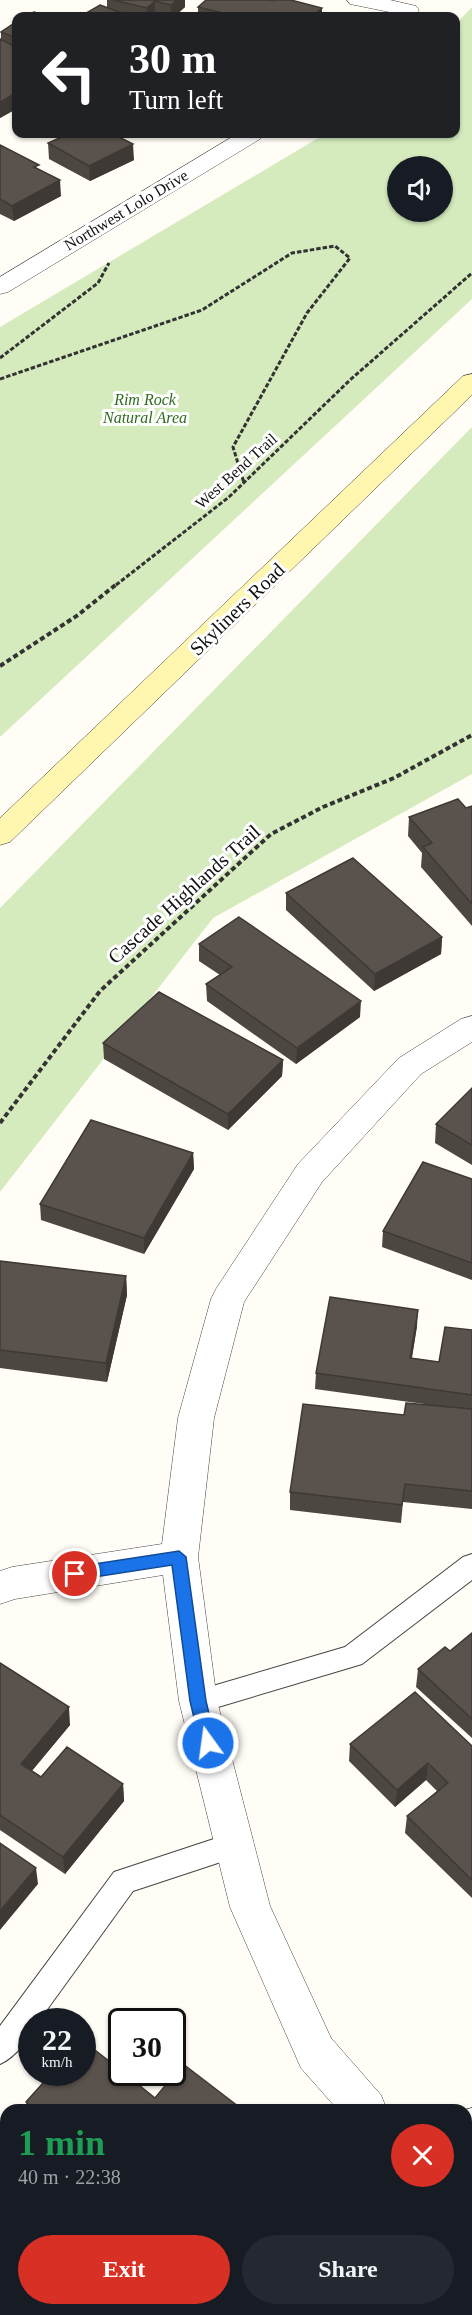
<!DOCTYPE html>
<html lang="en">
<head>
<meta charset="utf-8">
<style>
  :root { --surface:#171b24; --page:#242831; --text:#f1f3f6; --muted:#9ea1a6; --accent:#d93025 }
  body { margin:0; font-family:Georgia,serif; background:var(--page); color:var(--text); height:100vh; display:flex; flex-direction:column; font-size:22px; white-space:nowrap }
  * { box-sizing:border-box; margin:0 }
  p { font-size:20px; color:var(--muted) }
  .icon { flex:none; width:33px; height:33px; fill:none; stroke:currentColor; stroke-width:2; stroke-linecap:round; stroke-linejoin:round }
  .map { position:relative; flex:1; overflow:hidden }
  .sheet { position:absolute; left:0px; top:2104px; width:472px; height:212px; display:flex; flex-direction:column; background:var(--surface); border-radius:18px 18px 0 0; box-shadow:0 2px 4px #0004 }
  .sheet>* { flex:none }
  .guide { position:absolute; left:12px; top:12px; width:448px; height:126px; border-radius:12px; box-shadow:0 2px 4px #0004; background:#202124; color:#fff; overflow:hidden }
  .controls { position:absolute; left:387px; top:156px; display:grid; gap:12px }
  .controls a { display:grid; place-items:center; width:66px; height:66px; border-radius:50%; background:var(--surface); box-shadow:0 2px 4px #0004; font-size:30px }
  .speed { position:absolute; left:18px; top:2008px; display:flex; gap:12px; font-size:30px; font-weight:700; text-align:center }
  .speed>* { display:grid; place-content:center; width:78px; height:78px; border-radius:50%; background:var(--surface); box-shadow:0 2px 4px #0004; line-height:1 }
  .speed small { font-size:15px; font-weight:400 }
  .speed .limit { border:3px solid #111; border-radius:9px; background:#fff; color:#111 }
  .pin { position:absolute; display:grid; place-items:center; width:51px; height:51px; color:#fff; margin:-26px; border:3px solid #fff; border-radius:50%; box-shadow:0 2px 6px #0007 }
  .me { position:absolute; width:66px; margin:-33px; rotate:346deg; stroke-linejoin:round; filter:drop-shadow(0 0 4px #0008) }
  .turn { display:flex; align-items:center; gap:21px; height:126px; padding:0 18px; font-size:27px }
  .turn .icon { width:78px; height:78px; stroke-width:2.5 }
  .turn b { display:block; font-size:42px; line-height:51px }
  .round { display:grid; place-items:center; flex:none; width:63px; height:63px; border-radius:32px; background:var(--page) }
  .overview { display:flex; align-items:center; justify-content:space-between; height:102px; padding:0 18px }
  h1 { font-size:36px; font-weight:700; line-height:45px; color:#1e9e55 }
  .button { display:flex; gap:12px; margin-top:auto; padding:12px 18px }
  .button a { flex:1; height:69px; border-radius:36px; background:var(--accent); color:#fff; font-size:24px; font-weight:700; line-height:69px; text-align:center }
  .button a+a { background:var(--page); color:var(--text) }
  .map>svg:first-child { display:block }
</style>
</head>
<body>
<div class="map">
<svg width="472" height="2315" viewBox="0 0 472 2315">
  <rect width="100%" height="100%" fill="#fffdf5"/>
  <!-- green -->
  <path fill="#d5ebbd" fill-rule="evenodd" d="M 472,7 L 472,299 L 0,737 L 0,327 L 325,134 L 456,134 L 456,24 ZM 398,166 L 442,166 L 442,212 L 398,212 Z
    M 472,427 L 472,774 L 213,918 L 0,1192 L 0,908 Z"/>
  <g fill="none" stroke-linecap="round" stroke-linejoin="round">
    <defs>
      <path id="lane" d="M 472,1554 L 472,1580 L 362,1664 L 198,1713 L 189,1709 L 185,1701 L 189,1693 L 345,1647 L 463,1557 Z
        M 235,1832 L 245,1836 L 249,1845 L 245,1854 L 133,1891 L 38,2022 L 32,2022 C 32,2038 14,2058 0,2064 L 0,2026 L 114,1872 Z"/>
      <path id="street" d="M 347,0 L 390,0 L 416,6 L 419,10 L 416,14 L 409,16 L 350,4 Z
        M 237,134 L 263,134 L 260,139 L 8,292 L 0,294 L 0,277 Z
        M 472,1016 L 472,1042 L 421,1074 L 322,1182 L 244,1302 L 214,1418 L 198,1557 L 217,1701 L 270,1906 L 331,2038 L 381,2095 L 387,2110 L 338,2110 L 301,2068 L 230,1907 L 179,1701 L 163,1575 L 15,1599 L 0,1604 L 0,1571 L 12,1567 L 162,1544 L 178,1418 L 211,1299 L 216,1289 L 298,1164 L 399,1058 L 461,1019 Z
        M 472,2108 L 472,2154 L 466,2156 L 465,2110 Z
        M 466,2190 L 472,2192 L 472,2239 L 466,2237 Z
        M 321,2310 L 367,2310 L 364,2315 L 318,2315 Z"/>
      <path id="secondary" d="M 472,374 L 472,395 L 10,842 L 0,845 L 0,818 L 463,376 Z"/>
    </defs>
    <!-- lane casing -->
    <use href="#lane" stroke="#444" stroke-width="2"/>
    <!-- street casing -->
    <use href="#street" stroke="#444" stroke-width="1"/>
    <!-- secondary casing -->
    <use href="#secondary" stroke="#333" stroke-width="1"/>
    <!-- path-far1 -->
    <path stroke="#333" stroke-width="3" stroke-dasharray="4.5 2" stroke-linecap="butt" d="M 0,358 L 98,283 L 109,263
      M 0,379 L 202,310 L 292,253 L 335,246 L 350,258 L 307,313 L 233,447 L 244,483
      M 116,585 L 229,497 L 350,380 L 472,273"/>
    <!-- path -->
    <path stroke="#333" stroke-width="4" stroke-dasharray="5 3" stroke-linecap="butt" d="M 0,666 L 78,615 L 118,583
      M 0,1123 L 100,991 L 271,834 L 323,807 L 394,778 L 472,735"/>
    <!-- lane -->
    <use href="#lane" fill="#fff" fill-rule="evenodd"/>
    <!-- street -->
    <use href="#street" fill="#fff" fill-rule="evenodd"/>
    <!-- secondary -->
    <use href="#secondary" fill="#fff6b0" fill-rule="evenodd"/>
  </g>
  <!-- wall -->
  <path fill="#4d4742" d="M 107,0 L 185,0 L 185,7 L 175,16 L 81,16 L 107,8 Z
    M 198,7 L 322,8 L 322,16 L 198,16 Z
    M 16,22 L 16,109 L 0,118 L 1,32 Z
    M 58,134 L 113,134 L 134,160 L 90,181 L 49,159 L 48,143 L 63,136 Z
    M 0,145 L 40,170 L 61,196 L 14,221 L 0,214 Z
    M 472,806 L 472,926 L 421,867 L 422,853 L 408,836 L 409,817 L 466,808 Z
    M 286,893 L 442,937 L 441,954 L 374,991 L 286,910 Z
    M 199,944 L 360,1017 L 296,1064 L 207,1001 L 206,984 L 220,975 L 199,961 Z
    M 103,1043 L 283,1060 L 282,1076 L 228,1130 L 104,1059 Z
    M 472,1088 L 472,1165 L 435,1143 L 436,1124 Z
    M 193,1153 L 194,1169 L 144,1254 L 41,1220 L 40,1204 Z
    M 472,1179 L 472,1280 L 382,1247 L 383,1231 Z
    M 0,1261 L 126,1276 L 127,1295 L 107,1382 L 0,1368 Z
    M 417,1326 L 412,1358 L 439,1362 L 472,1330 L 472,1509 L 403,1502 L 401,1523 L 290,1510 L 290,1492 L 404,1415 L 424,1404 L 315,1389 L 316,1373 Z
    M 472,1633 L 472,1738 L 416,1687 L 418,1669 L 450,1651 Z
    M 0,1663 L 70,1725 L 32,1771 L 41,1777 L 123,1784 L 124,1801 L 65,1874 L 0,1830 Z
    M 350,1744 L 472,1746 L 472,1898 L 405,1833 L 407,1816 L 437,1791 L 426,1780 L 395,1807 L 349,1761 Z
    M 155,2098 L 243,2110 L 27,2110 L 26,2102 Z
    M 6,2157 L 6,2229 L 0,2225 L 0,2165 Z
    M 17,2310 L 172,2310 L 169,2315 L 19,2315 L 17,2314 Z"/>
  <!-- shaded-wall -->
  <path fill="#3f3936" d="M 177,0 L 185,0 L 185,7 L 175,16 L 171,16 L 171,5 Z
    M 155,1 L 155,16 L 147,16 L 147,8 Z
    M 322,8 L 322,16 L 313,16 Z
    M 16,93 L 16,109 L 0,118 L 0,102 Z
    M 133,144 L 134,160 L 90,181 L 89,166 Z
    M 60,180 L 61,196 L 14,221 L 12,206 Z
    M 442,937 L 441,954 L 374,991 L 375,974 Z
    M 361,1001 L 360,1017 L 296,1064 L 297,1048 Z
    M 283,1060 L 282,1076 L 228,1130 L 228,1114 Z
    M 193,1153 L 194,1169 L 144,1254 L 144,1238 Z
    M 126,1276 L 127,1295 L 107,1382 L 106,1363 Z
    M 418,1310 L 417,1326 L 409,1374 L 410,1358 Z
    M 69,1707 L 70,1725 L 23,1781 L 21,1764 Z
    M 428,1763 L 426,1780 L 395,1807 L 397,1790 Z
    M 123,1784 L 124,1801 L 65,1874 L 63,1857 Z
    M 36,1868 L 38,1884 L 0,1930 L 0,1911 Z
    M 162,2310 L 172,2310 L 169,2315 L 159,2315 Z"/>
  <!-- building -->
  <path fill="#5a524d" stroke="#3f3936" stroke-width="1.5" d="M 113,0 L 177,0 L 171,5 L 155,1 L 147,8 Z
    M 206,0 L 269,0 L 274,1 L 275,0 L 291,0 L 322,8 L 313,16 L 234,16 L 235,16 L 198,7 Z
    M 100,5 L 130,16 L 81,16 Z
    M 34,12 L 45,16 L 26,16 Z
    M 16,22 L 16,38 L 1,32 Z
    M 0,39 L 16,47 L 16,93 L 0,102 Z
    M 68,134 L 113,134 L 133,144 L 89,166 L 48,143 Z
    M 0,145 L 39,165 L 34,167 L 60,180 L 12,206 L 0,199 Z
    M 458,799 L 466,808 L 472,806 L 472,904 L 423,847 L 432,843 L 409,817 Z
    M 353,858 L 442,937 L 375,974 L 286,893 Z
    M 239,917 L 361,1001 L 297,1048 L 206,984 L 232,967 L 199,944 Z
    M 159,992 L 283,1060 L 228,1114 L 103,1043 Z
    M 472,1088 L 472,1145 L 436,1124 Z
    M 91,1120 L 193,1153 L 144,1238 L 40,1204 Z
    M 423,1162 L 472,1179 L 472,1263 L 383,1231 Z
    M 0,1261 L 126,1276 L 106,1363 L 0,1350 Z
    M 330,1297 L 418,1310 L 410,1358 L 439,1362 L 445,1327 L 472,1330 L 472,1395 L 316,1373 Z
    M 406,1403 L 472,1409 L 472,1491 L 405,1484 L 402,1505 L 290,1492 L 303,1404 L 404,1415 Z
    M 472,1633 L 472,1719 L 418,1669 L 445,1647 L 450,1651 Z
    M 0,1663 L 69,1707 L 21,1764 L 41,1777 L 67,1747 L 123,1784 L 63,1857 L 0,1815 Z
    M 415,1692 L 472,1746 L 472,1880 L 407,1816 L 448,1783 L 428,1763 L 397,1790 L 350,1744 Z
    M 0,1843 L 36,1868 L 0,1911 Z
    M 82,2040 L 122,2071 L 122,2073 L 124,2073 L 155,2098 L 183,2064 L 243,2110 L 36,2110 L 26,2102 L 52,2073 L 82,2073 Z
    M 6,2157 L 6,2217 L 0,2212 L 0,2165 Z
    M 29,2310 L 162,2310 L 159,2315 L 36,2315 Z"/>
  <!-- route -->
  <path fill="#1a73e8" stroke="#114b97" stroke-width="1.5" d="M 179,1551 L 186,1557 L 206,1701 L 216,1743 L 214,1748 L 208,1750 L 202,1748 L 200,1743 L 190,1701 L 172,1565 L 75,1580 L 67,1574 L 75,1567 Z"/>
  <g text-anchor="middle" dominant-baseline="central" stroke-width="6" stroke-linejoin="round" paint-order="stroke">
    <!-- far-street labels -->
    <g font-size="16" fill="#111" stroke="#fff">
      <text transform="translate(126 210) rotate(-31)">Northwest Lolo Drive</text>
      <text transform="translate(236 471) rotate(-42)">West Bend Trail</text>
    </g>
    <!-- far-park labels -->
    <g font-size="16" font-style="italic" fill="#2f6b1f" stroke="#fff">
      <text x="145" y="399">Rim Rock<tspan x="145" dy="18">Natural Area</tspan></text>
    </g>
    <!-- street labels -->
    <g font-size="20" fill="#111" stroke="#fff">
      <text transform="translate(237 609) rotate(-44)">Skyliners Road</text>
      <text transform="translate(184 894) rotate(-42)">Cascade Highlands Trail</text>
    </g>
  </g>
</svg>
<div class="controls">
<a><svg class="icon" aria-label="sound" viewBox="0 0 24 24"><path d="M4 9h4l5-4v14l-5-4H4zM17 9q2 3 0 6"/></svg></a>
</div>
<div class="speed"><div>22<small>km/h</small></div><div class="limit">30</div></div>
<div class="pin" style="left:75px;top:1574px;background:#d93025"><svg class="icon" aria-label="arrive" viewBox="0 0 24 24"><path d="M6 21V4h12l-3 4 3 4H6"/></svg></div>
<svg class="me" style="left:208px;top:1743px" viewBox="-20 -20 40 40"><circle r="17" fill="#1a73e8" stroke="#fff" stroke-width="3"/><path d="M0-11L8 9 0 5-8 9z" fill="#fff"/></svg>
<div class="guide">
<div class="turn"><svg class="icon" aria-label="left" viewBox="0 0 24 24"><path d="M17 20v-9H6M10 6l-5 5 5 5"/></svg><div><b>30 m</b>Turn left</div></div>
</div>
<section class="sheet">
<div class="overview"><div><h1>1 min</h1><p>40 m · 22:38</p></div><a class="round" style="background:#d93025;color:#fff"><svg class="icon" aria-label="close" viewBox="0 0 24 24"><path d="M6 6l12 12M18 6L6 18"/></svg></a></div>
<div class="button"><a>Exit</a><a>Share</a></div>
</section>
</div>
</body>
</html>
